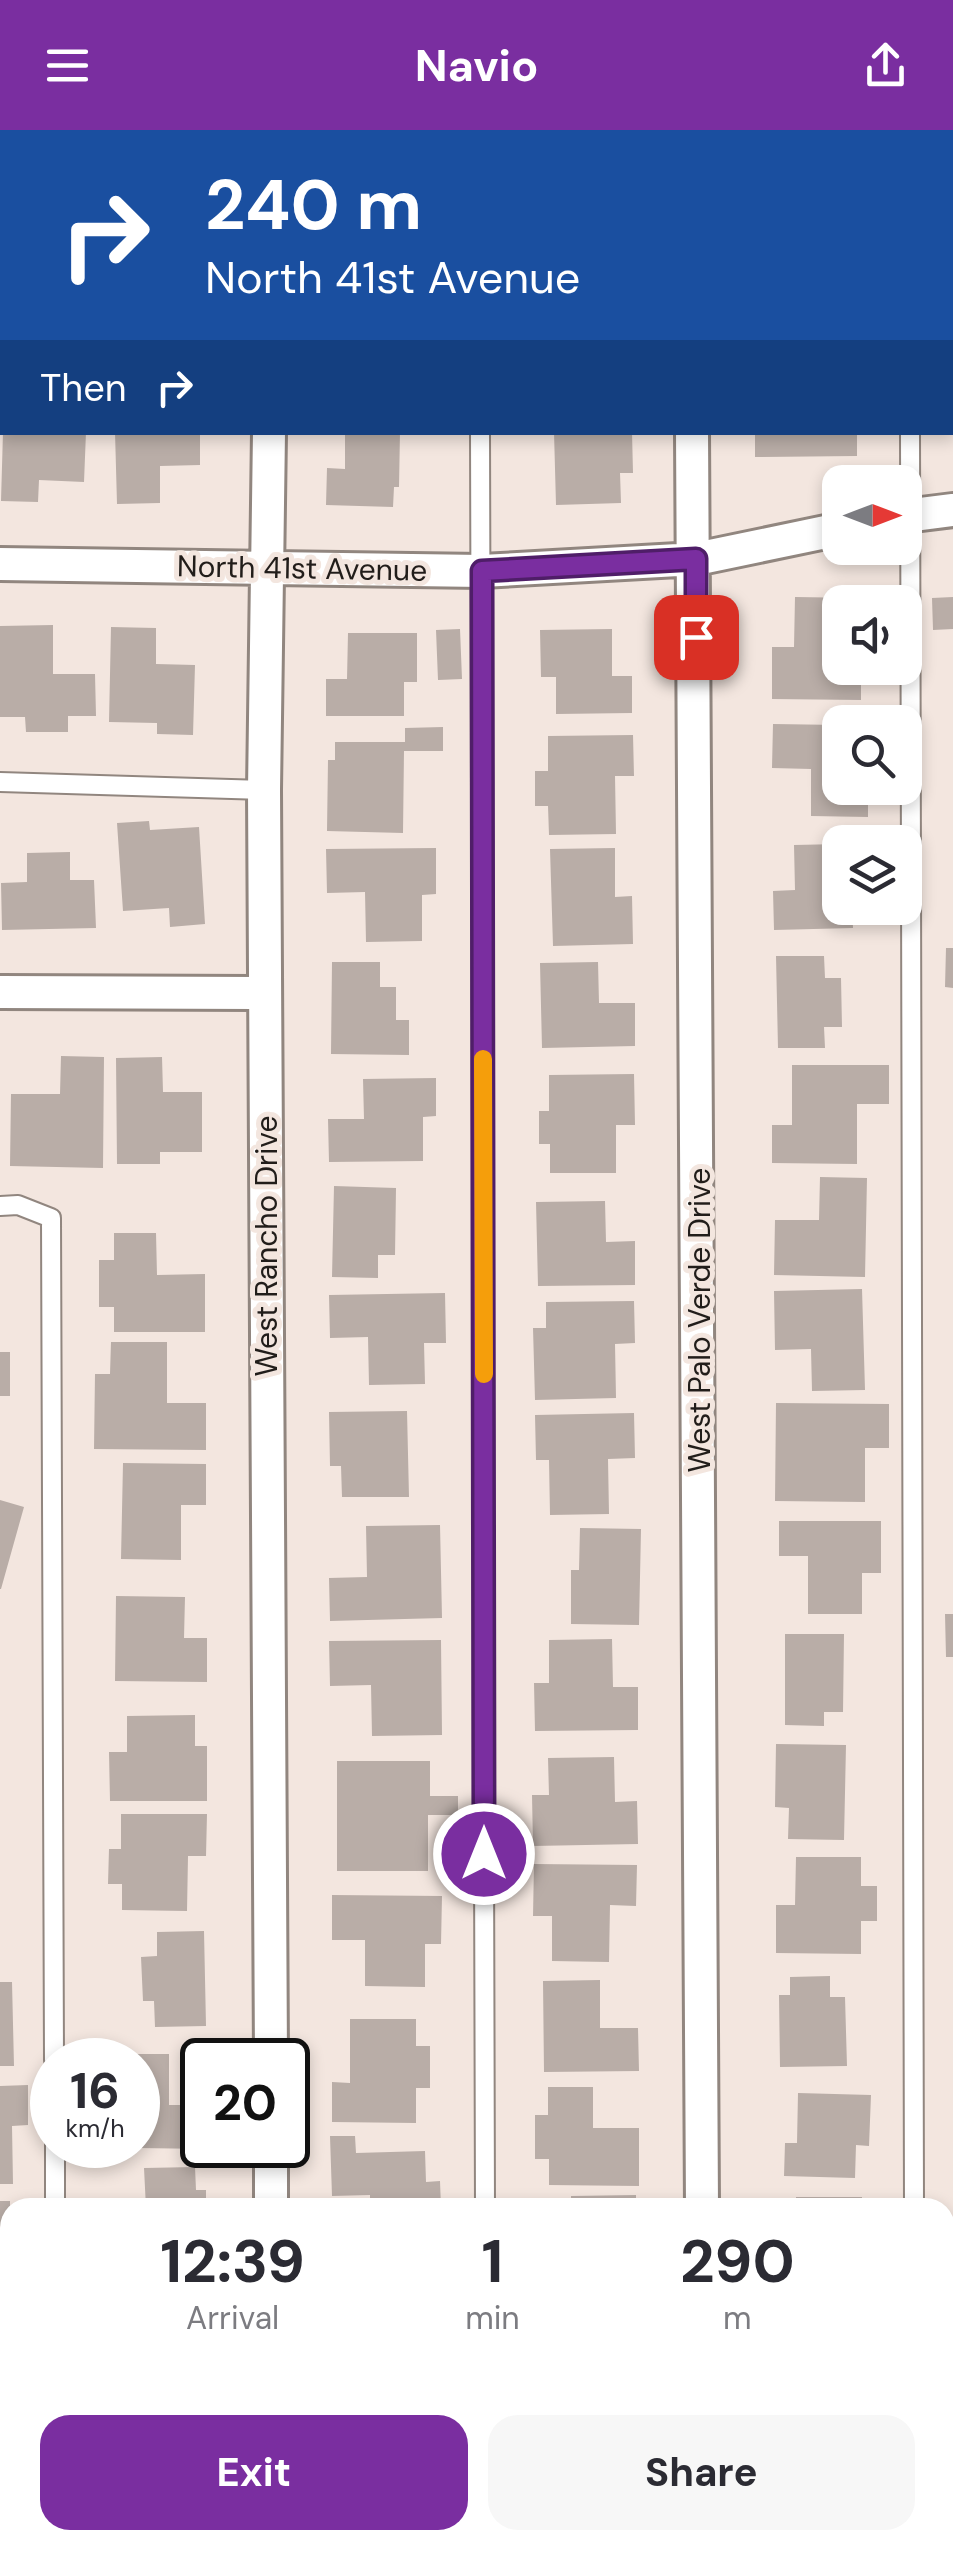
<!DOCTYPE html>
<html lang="en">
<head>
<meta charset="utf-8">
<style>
  :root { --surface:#fff; --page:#f7f7f7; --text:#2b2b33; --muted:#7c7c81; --accent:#7a2ea0 }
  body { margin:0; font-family:"DM Sans",sans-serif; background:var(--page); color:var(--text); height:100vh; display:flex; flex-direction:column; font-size:38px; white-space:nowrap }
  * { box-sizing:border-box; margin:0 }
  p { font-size:32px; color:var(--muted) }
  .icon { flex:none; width:55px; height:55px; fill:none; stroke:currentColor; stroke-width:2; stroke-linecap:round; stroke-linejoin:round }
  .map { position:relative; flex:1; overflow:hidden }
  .details { position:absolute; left:0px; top:2068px; width:955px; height:352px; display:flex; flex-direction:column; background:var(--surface); border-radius:30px 30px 0 0; box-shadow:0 5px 15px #0003 }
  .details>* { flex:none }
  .guide { position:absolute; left:0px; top:0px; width:955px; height:305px; box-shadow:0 5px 15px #0003; background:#1a4fa0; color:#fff; overflow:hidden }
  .needle { width:65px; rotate:90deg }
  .tools { position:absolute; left:822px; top:335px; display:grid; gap:20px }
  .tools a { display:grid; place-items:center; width:100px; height:100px; border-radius:20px; background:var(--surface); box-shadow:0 5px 15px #0003; font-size:50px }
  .speed { position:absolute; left:30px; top:1908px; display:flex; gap:20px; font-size:50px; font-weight:700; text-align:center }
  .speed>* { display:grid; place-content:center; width:130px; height:130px; border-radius:50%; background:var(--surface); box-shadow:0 5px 15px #0003; line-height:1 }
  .speed small { font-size:25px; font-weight:400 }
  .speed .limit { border:5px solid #111; border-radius:15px; background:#fff; color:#111 }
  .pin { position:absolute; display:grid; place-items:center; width:85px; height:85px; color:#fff; margin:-42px; border-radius:20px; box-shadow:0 5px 15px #0006 }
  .me { position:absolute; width:110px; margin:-55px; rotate:0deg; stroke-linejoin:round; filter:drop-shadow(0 0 8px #0008) }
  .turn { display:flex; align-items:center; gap:35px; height:210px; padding:0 40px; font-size:45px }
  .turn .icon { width:130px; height:130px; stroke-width:2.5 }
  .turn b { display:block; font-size:70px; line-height:85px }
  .then { display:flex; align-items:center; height:95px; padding:0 40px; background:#0003; gap:20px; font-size:38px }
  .eta { display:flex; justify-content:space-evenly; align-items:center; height:170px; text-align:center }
  .eta b { font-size:60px; font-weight:700; line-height:70px }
  .button { display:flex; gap:20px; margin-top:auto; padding:20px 40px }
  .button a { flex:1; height:115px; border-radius:30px; background:var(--accent); color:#fff; font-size:40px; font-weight:700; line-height:115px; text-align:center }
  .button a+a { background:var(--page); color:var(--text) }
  header { display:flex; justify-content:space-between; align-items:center; height:130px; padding:0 40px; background:var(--accent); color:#fff; font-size:45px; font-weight:700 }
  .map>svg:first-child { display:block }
</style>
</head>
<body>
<header><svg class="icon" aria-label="menu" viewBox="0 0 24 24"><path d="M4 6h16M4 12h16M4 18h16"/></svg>Navio<svg class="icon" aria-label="share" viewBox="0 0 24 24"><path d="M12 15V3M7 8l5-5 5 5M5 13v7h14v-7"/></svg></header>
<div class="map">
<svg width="953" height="2419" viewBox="0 0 953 2419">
  <rect width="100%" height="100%" fill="#f3e6df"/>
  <!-- building -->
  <path fill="#b9ada7" d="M 3,302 L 86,302 L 84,352 L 39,350 L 38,372 L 1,371 Z
    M 115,302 L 200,302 L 200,335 L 160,336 L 160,373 L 117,374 Z
    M 345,302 L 400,302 L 399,357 L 394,357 L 393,377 L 326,375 L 327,338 L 345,339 Z
    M 554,302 L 632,302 L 633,343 L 620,343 L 621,373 L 556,375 Z
    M 755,302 L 857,302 L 857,326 L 755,327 Z
    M 795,467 L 861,468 L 861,472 L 840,472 L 840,538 L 861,538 L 861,570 L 772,569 L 772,517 L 794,517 Z
    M 953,467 L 953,499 L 933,500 L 932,468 Z
    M 53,495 L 53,544 L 95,544 L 96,586 L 68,586 L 68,602 L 26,602 L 25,587 L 0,587 L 0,496 Z
    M 111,497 L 156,498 L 156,534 L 195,535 L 193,605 L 157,604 L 157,593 L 109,592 Z
    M 460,499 L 462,549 L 438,550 L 436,500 Z
    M 612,499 L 612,546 L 632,546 L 632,583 L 556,584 L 556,547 L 541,547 L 540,500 Z
    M 348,503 L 417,503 L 417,552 L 404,552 L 404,586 L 326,586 L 326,549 L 347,549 Z
    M 773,594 L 840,595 L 840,658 L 868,658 L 868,687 L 811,686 L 811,639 L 772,638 Z
    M 443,597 L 443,621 L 404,621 L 403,703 L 327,701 L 328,630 L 335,630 L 335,612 L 405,612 L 405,598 Z
    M 633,605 L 634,646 L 615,646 L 616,704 L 549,705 L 548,676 L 535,676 L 535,641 L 548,641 L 548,606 Z
    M 149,691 L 150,700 L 199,697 L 205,794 L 170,797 L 169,778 L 123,781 L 117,693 Z
    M 840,714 L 840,778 L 852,778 L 853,798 L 774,800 L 773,761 L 795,760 L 794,715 Z
    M 436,718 L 436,764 L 422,765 L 422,811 L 366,812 L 365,762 L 327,763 L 326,719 Z
    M 615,718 L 615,767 L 632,766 L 633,814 L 553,816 L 550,719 Z
    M 70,722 L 70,750 L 94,750 L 96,798 L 2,800 L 1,753 L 27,752 L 27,723 Z
    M 946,818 L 953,818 L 953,858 L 945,857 Z
    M 776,826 L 824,826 L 825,848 L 841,848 L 842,897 L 824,897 L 825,918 L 778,918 Z
    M 332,832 L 380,832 L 380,857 L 396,857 L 396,890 L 409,890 L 409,925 L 331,924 Z
    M 598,832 L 599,873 L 635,873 L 635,916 L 542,918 L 540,833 Z
    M 61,926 L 104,927 L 103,1038 L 10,1036 L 11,964 L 60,964 Z
    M 162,927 L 163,962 L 202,962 L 202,1022 L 160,1022 L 160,1034 L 117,1034 L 116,928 Z
    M 792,935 L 889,935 L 889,974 L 857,974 L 857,1034 L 772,1033 L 772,995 L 792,995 Z
    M 634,944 L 635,995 L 616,995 L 616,1043 L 550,1043 L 550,1014 L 539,1014 L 539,981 L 549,981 L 549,945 Z
    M 436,948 L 436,986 L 423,987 L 423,1031 L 329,1032 L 328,989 L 364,989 L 363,949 Z
    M 820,1047 L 867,1048 L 865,1147 L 774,1145 L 775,1090 L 819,1090 Z
    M 334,1056 L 396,1058 L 395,1125 L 378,1125 L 378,1148 L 332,1147 Z
    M 605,1071 L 606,1112 L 635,1111 L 635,1155 L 538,1156 L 536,1072 Z
    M 114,1103 L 156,1103 L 157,1145 L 205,1144 L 205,1202 L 114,1202 L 114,1177 L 99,1177 L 99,1130 L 114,1130 Z
    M 862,1159 L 865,1260 L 812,1261 L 811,1219 L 775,1220 L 774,1161 Z
    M 445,1163 L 446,1213 L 424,1213 L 425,1254 L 369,1255 L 368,1207 L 330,1208 L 329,1165 Z
    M 634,1171 L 635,1213 L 615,1214 L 616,1268 L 535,1270 L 533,1198 L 546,1198 L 546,1172 Z
    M 111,1212 L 167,1212 L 167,1273 L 206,1273 L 206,1320 L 94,1319 L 95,1244 L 110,1244 Z
    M 0,1222 L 10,1222 L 10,1266 L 0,1266 Z
    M 776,1273 L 889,1274 L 889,1318 L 865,1318 L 865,1372 L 775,1371 Z
    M 407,1281 L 409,1367 L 342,1367 L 341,1336 L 330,1336 L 329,1282 Z
    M 634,1283 L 635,1328 L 608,1329 L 609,1384 L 550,1385 L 549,1330 L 536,1330 L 535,1285 Z
    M 123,1333 L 206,1334 L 206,1375 L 181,1375 L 181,1430 L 121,1429 Z
    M 0,1370 L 24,1377 L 1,1459 L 0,1459 Z
    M 779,1391 L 881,1391 L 881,1443 L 862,1443 L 862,1484 L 808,1484 L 808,1426 L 779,1426 Z
    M 440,1395 L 442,1488 L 330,1491 L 329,1448 L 367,1447 L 366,1396 Z
    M 580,1398 L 641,1399 L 639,1495 L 571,1494 L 571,1440 L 579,1440 Z
    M 116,1466 L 185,1467 L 184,1508 L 207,1508 L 207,1552 L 115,1551 Z
    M 945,1484 L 953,1484 L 953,1527 L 946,1527 Z
    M 785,1504 L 844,1504 L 843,1582 L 824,1582 L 824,1596 L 785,1595 Z
    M 612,1509 L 613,1557 L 638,1557 L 638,1600 L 535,1601 L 534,1553 L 549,1553 L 549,1510 Z
    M 441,1510 L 442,1605 L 372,1606 L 371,1555 L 330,1556 L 329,1511 Z
    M 195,1585 L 195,1616 L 207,1616 L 207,1671 L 110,1671 L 109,1622 L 127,1622 L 127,1586 Z
    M 776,1614 L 846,1615 L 844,1710 L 788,1709 L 789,1678 L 775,1677 Z
    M 614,1627 L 615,1672 L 637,1671 L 638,1714 L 533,1716 L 532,1665 L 549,1665 L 548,1628 Z
    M 337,1631 L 430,1631 L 430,1666 L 458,1666 L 458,1685 L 428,1685 L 428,1741 L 337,1741 Z
    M 121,1684 L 207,1684 L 206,1726 L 188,1726 L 187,1781 L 122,1780 L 122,1754 L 108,1754 L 109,1719 L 121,1719 Z
    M 796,1727 L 861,1727 L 861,1756 L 877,1756 L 877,1791 L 861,1791 L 861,1824 L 776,1823 L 776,1775 L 795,1775 Z
    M 534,1734 L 637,1735 L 636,1776 L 610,1775 L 609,1832 L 552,1831 L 552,1786 L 533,1786 Z
    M 332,1765 L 442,1766 L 441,1814 L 425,1814 L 425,1857 L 365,1856 L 365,1810 L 332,1810 Z
    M 204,1801 L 206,1896 L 155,1897 L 154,1871 L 143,1871 L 141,1827 L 157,1826 L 157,1802 Z
    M 830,1846 L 830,1867 L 845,1867 L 847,1936 L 780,1937 L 779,1865 L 790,1865 L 790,1847 Z
    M 600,1850 L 600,1898 L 638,1898 L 639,1941 L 544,1942 L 543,1851 Z
    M 0,1852 L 12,1852 L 14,1936 L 0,1936 Z
    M 350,1889 L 416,1889 L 416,1916 L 430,1916 L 430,1958 L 416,1958 L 416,1993 L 332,1992 L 332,1952 L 350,1953 Z
    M 114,1924 L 169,1924 L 169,1975 L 202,1975 L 202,2015 L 208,2019 L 138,2018 L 138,1930 L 114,1930 Z
    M 28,1955 L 28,1995 L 12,1996 L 13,2054 L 0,2054 L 0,1956 Z
    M 548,1957 L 593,1957 L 593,1998 L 639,1998 L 639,2056 L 549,2055 L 549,2029 L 535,2029 L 535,1985 L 548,1985 Z
    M 798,1963 L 871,1965 L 869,2016 L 856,2015 L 855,2048 L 784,2046 L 785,2013 L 797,2013 Z
    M 330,2006 L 355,2006 L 356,2023 L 425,2021 L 426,2052 L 440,2051 L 441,2078 L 370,2078 L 370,2065 L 332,2066 Z
    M 195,2037 L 196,2060 L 206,2060 L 206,2078 L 146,2078 L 144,2038 Z
    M 636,2065 L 636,2078 L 571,2078 L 571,2066 Z
    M 796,2067 L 862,2067 L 862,2078 L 796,2078 Z
    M 0,2071 L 10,2071 L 10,2121 L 0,2121 Z
    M 948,2326 L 953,2326 L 953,2369 L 950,2369 Z
    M 0,2356 L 3,2356 L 4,2384 L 0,2384 Z"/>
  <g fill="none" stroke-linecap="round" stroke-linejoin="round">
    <defs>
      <path id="service" d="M 477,0 L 477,2
        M 910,2 L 910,0
        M 0,207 L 2,207
        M 480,302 L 485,2078
        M 910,302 L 914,2078
        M 0,652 L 264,660
        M 0,1076 L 18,1075 L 51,1088 L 54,1930
        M 55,2015 L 55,2078
        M 915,2410 L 915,2419"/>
      <path id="minor" d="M 688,0 L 688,2
        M 0,5 L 2,5
        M 269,302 L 264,660 L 271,1930
        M 692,302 L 702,2078
        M 905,386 L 953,380
        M 0,434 L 482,441 L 696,429 L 840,399
        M 0,862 L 264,863
        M 271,2015 L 271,2078
        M 704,2410 L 704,2419
        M 271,2419 L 272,2410"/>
    </defs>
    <!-- service casing -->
    <use href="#service" stroke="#91867f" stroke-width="22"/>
    <!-- minor casing -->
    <use href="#minor" stroke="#91867f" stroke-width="38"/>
    <!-- service -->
    <use href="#service" stroke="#fff" stroke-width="18"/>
    <!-- minor -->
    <use href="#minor" stroke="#fff" stroke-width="32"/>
  </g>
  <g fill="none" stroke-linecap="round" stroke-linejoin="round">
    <defs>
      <path id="route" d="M 484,1724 L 482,441 L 696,429 L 696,507"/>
    </defs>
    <!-- route casing -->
    <use href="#route" stroke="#4f1e68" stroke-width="25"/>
    <!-- route -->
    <use href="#route" stroke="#7a2ea0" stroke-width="18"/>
    <!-- slow -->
    <path stroke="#f59e0b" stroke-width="18" d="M 483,929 L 484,1244"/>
  </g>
  <g text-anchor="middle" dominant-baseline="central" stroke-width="10" stroke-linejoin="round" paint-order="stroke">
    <!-- street labels -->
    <g font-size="30" fill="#211d1a" stroke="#f3e6df">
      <text transform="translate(302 438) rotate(1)">North 41st Avenue</text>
      <text transform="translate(266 1116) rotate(-90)">West Rancho Drive</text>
      <text transform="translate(699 1190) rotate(-90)">West Palo Verde Drive</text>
    </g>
  </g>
</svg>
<div class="tools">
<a><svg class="needle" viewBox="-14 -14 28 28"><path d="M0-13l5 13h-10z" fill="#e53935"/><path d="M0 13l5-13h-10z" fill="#7c7c81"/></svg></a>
<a><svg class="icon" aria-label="sound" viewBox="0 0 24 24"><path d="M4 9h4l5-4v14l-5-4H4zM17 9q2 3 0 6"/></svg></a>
<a><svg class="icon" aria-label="search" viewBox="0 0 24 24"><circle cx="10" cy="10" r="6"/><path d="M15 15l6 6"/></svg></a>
<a><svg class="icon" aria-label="layers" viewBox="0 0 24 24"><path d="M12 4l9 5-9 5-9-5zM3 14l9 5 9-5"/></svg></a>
</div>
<div class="speed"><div>16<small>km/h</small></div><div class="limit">20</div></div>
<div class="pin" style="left:696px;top:507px;background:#d93025"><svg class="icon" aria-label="arrive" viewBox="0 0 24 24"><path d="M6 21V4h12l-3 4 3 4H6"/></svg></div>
<svg class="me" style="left:484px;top:1724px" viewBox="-20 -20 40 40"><circle r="17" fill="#7a2ea0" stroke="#fff" stroke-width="3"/><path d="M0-11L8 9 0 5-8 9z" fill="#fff"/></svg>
<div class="guide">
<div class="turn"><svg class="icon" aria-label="right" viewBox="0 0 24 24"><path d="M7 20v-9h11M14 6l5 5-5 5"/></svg><div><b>240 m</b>North 41st Avenue</div></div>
<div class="then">Then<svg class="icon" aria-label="right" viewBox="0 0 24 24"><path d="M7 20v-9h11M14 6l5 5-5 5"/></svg></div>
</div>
<section class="details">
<div class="eta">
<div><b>12:39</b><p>Arrival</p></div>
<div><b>1</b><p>min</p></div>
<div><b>290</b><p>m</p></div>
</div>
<div class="button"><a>Exit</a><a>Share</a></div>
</section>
</div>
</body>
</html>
